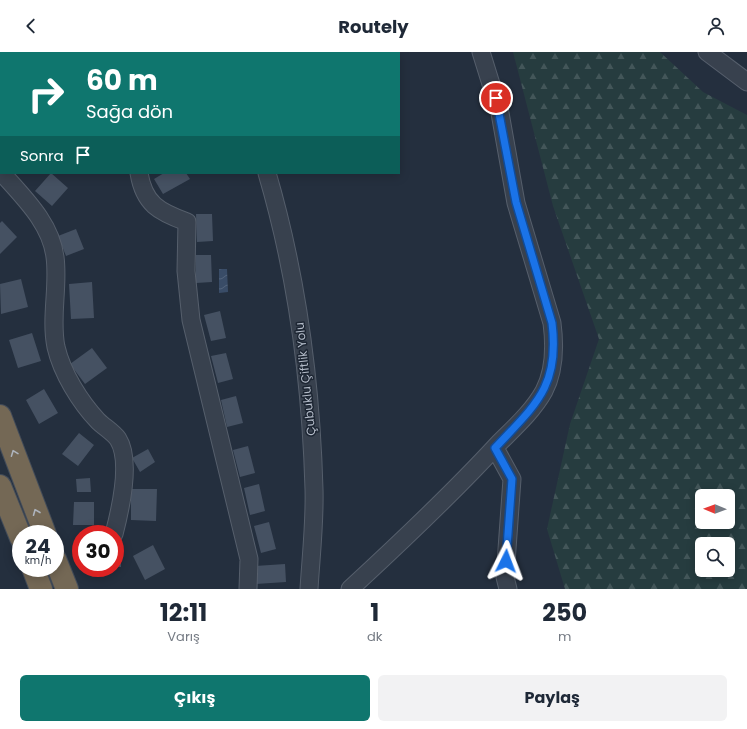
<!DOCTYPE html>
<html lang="tr">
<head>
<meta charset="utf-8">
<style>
  :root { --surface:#fff; --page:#f2f2f3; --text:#1f2937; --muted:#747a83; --accent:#0f766e }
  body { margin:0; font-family:Poppins,sans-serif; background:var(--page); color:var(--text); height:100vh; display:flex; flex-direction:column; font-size:15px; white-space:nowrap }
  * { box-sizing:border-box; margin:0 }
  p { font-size:13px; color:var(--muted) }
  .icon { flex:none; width:22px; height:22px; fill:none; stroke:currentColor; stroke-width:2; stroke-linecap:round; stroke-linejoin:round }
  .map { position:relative; height:537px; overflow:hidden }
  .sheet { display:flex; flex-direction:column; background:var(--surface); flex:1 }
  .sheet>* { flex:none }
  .banner { position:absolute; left:0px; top:0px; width:400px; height:122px; box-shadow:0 2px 10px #0003; background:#0f766e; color:#fff; overflow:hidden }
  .needle { width:26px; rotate:271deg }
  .buttons { position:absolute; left:695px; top:437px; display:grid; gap:8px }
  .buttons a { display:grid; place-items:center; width:40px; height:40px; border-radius:6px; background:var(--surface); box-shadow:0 2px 10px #0003; font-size:20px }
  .speed { position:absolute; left:12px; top:473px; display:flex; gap:8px; font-size:20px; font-weight:700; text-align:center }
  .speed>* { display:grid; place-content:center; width:52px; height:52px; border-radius:50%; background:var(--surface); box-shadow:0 2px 10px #0003; line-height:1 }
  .speed small { font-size:10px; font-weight:400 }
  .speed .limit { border:6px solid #d22; background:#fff; color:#111 }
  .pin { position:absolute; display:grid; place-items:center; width:34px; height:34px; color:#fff; margin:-17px; border:2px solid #fff; border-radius:50%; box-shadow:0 1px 4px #0007 }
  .me { position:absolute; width:44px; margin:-22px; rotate:3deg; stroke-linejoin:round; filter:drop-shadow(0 0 3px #0008) }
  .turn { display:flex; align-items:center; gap:14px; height:84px; padding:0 20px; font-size:18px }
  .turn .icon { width:52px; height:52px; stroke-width:2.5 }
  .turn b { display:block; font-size:28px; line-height:34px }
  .then { display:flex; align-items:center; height:38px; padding:0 20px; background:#0003; gap:8px; font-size:15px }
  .eta { display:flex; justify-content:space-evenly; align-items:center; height:68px; text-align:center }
  .eta b { font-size:24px; font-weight:700; line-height:28px }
  .button { display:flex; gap:8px; margin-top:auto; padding:8px 20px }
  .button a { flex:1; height:46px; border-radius:6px; background:var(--accent); color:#fff; font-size:16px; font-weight:700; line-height:46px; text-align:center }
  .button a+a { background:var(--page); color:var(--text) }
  header { display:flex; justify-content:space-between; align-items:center; height:52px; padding:0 20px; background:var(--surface); font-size:18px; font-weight:700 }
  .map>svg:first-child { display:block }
</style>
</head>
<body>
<header><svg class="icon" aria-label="back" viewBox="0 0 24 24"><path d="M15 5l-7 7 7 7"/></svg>Routely<svg class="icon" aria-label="person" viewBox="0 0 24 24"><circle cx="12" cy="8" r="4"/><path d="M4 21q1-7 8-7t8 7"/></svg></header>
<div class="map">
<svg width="747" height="537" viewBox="0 0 747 537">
  <defs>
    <pattern id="forest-firs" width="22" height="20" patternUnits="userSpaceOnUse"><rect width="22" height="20" fill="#263c3f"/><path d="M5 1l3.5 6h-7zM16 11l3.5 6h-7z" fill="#435659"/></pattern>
    <pattern id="water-waves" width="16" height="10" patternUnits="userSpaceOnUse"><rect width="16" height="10" fill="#394c67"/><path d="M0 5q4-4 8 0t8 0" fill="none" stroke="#53647b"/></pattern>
  </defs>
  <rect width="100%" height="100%" fill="#242f3e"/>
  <!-- forest -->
  <path fill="url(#forest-firs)" fill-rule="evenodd" d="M 513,0 L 660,0 L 703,40 L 747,63 L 747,537 L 565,537 L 547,477 L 570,372 L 599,287 L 553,154 ZM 702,444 L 728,444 L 728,470 L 702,470 ZM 702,492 L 728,492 L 728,518 L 702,518 Z"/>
  <!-- water -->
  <path fill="url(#water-waves)" d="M 219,217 L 227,217 L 228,240 L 219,241 Z"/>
  <!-- building -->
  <path fill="#455162" d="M 51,121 L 68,136 L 52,154 L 35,139 Z
    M 164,121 L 186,121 L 190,127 L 163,142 L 154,127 Z
    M 196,162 L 212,162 L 213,189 L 197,190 Z
    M 2,169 L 17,185 L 0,202 L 0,171 Z
    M 76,177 L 84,197 L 66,204 L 58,184 Z
    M 196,203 L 211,203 L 212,230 L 196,231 Z
    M 21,227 L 28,255 L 1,262 L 0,232 Z
    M 92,230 L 94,266 L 71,267 L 69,232 Z
    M 220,259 L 226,286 L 211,289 L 204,263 Z
    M 32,281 L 41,309 L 18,316 L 9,288 Z
    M 92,296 L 107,316 L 85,332 L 70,312 Z
    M 226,301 L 233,327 L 218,331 L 211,304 Z
    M 44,337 L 58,361 L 39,372 L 26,348 Z
    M 236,344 L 243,371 L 227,375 L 221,348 Z
    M 79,381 L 94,393 L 78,414 L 62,402 Z
    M 248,394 L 255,421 L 240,425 L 233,398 Z
    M 148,397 L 155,410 L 140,420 L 132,406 Z
    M 90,426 L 91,440 L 77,440 L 76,427 Z
    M 259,432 L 265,459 L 250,463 L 244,436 Z
    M 131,437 L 157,437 L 156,469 L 131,468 Z
    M 74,450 L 94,450 L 94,473 L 73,473 Z
    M 269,470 L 276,497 L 261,501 L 254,474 Z
    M 153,493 L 165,517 L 145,528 L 133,504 Z
    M 121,505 L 121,515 L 115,515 L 115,506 Z
    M 285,512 L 286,530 L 256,532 L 255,514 Z"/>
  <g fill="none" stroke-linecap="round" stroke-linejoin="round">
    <defs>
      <path id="minor" d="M 132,0 L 132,1
        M 227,0 L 228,1
        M 707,0 L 747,30
        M 2,121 C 23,145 51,171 55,205 C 59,234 50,266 56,295 C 62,321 80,350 98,369 C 104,375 113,380 118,387 C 132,409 120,459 114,482
        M 139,121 C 144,152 159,160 187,170 L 186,219 L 191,268 L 249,507 L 248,537
        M 267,121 C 297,223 311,331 314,437 C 315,470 311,504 309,537
        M 495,396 L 512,427 L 505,525 L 508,537
        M 350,537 C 401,490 451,443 498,392 C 514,376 533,359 544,339 C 555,318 555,294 552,271 L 516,151 L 500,61 L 481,0"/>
      <path id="highway" d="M 0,364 L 45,482
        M 0,434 L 21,486
        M 55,507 L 67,537
        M 33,516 L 41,537"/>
    </defs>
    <!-- minor casing -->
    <use href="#minor" stroke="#565f6c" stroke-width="19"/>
    <!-- highway casing -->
    <use href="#highway" stroke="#434c59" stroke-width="24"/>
    <!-- minor -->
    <use href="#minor" stroke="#38414e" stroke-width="17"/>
    <!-- highway -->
    <use href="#highway" stroke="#746855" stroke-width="22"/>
  </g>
  <!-- one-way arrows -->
  <defs><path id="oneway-chevron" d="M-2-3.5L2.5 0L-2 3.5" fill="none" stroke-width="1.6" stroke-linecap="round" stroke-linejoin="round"/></defs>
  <g stroke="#aeb4bd">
    <use href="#oneway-chevron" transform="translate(14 401) rotate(-111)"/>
    <use href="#oneway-chevron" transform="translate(36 460) rotate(-112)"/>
  </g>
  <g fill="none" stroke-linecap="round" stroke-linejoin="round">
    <defs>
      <path id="route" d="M 496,46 L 516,150 L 552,271 C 560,335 535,353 495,396 L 512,427 L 506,509"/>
    </defs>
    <!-- route casing -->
    <use href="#route" stroke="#114b97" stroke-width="10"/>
    <!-- route -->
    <use href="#route" stroke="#1a73e8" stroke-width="7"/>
  </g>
  <g text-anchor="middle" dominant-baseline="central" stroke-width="3" stroke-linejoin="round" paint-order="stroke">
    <!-- street labels -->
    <g font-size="12" fill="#b4bcc9" stroke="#1d2633">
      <text transform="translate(305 327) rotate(-96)">Çubuklu Çiftlik Yolu</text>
    </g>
  </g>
</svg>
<div class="buttons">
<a><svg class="needle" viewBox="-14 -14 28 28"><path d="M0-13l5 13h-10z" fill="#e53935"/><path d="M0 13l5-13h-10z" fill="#747a83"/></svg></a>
<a><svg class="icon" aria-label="search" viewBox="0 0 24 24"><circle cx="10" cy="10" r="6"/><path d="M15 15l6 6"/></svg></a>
</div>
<div class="speed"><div>24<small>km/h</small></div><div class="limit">30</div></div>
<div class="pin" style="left:496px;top:46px;background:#d93025"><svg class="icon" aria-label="arrive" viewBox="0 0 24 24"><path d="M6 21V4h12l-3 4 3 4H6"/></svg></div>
<svg class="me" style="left:506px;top:509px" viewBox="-20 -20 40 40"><path d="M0-17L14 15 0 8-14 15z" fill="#1a73e8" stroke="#fff" stroke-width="4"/></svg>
<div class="banner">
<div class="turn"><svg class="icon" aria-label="right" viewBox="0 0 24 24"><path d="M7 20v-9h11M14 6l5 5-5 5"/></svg><div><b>60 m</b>Sağa dön</div></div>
<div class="then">Sonra<svg class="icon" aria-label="arrive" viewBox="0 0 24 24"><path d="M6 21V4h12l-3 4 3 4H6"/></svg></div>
</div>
</div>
<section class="sheet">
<div class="eta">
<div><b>12:11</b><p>Varış</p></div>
<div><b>1</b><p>dk</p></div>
<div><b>250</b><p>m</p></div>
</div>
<div class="button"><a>Çıkış</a><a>Paylaş</a></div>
</section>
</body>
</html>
